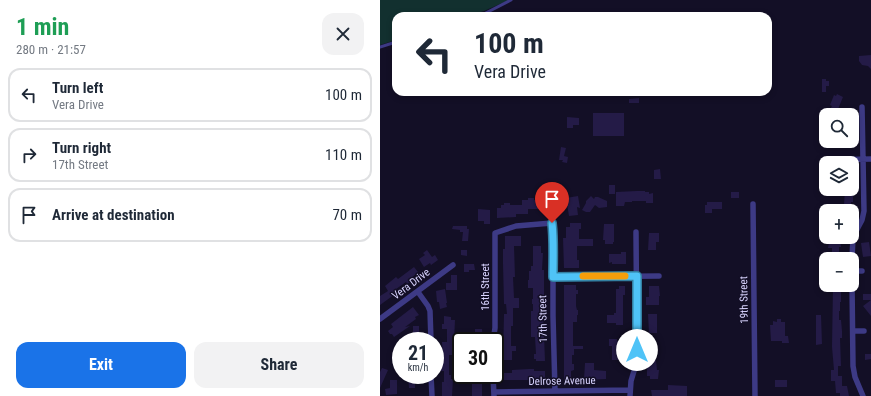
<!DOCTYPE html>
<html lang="en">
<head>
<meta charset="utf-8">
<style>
  :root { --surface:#fff; --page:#f2f2f3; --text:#1f2937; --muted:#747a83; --line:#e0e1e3; --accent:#1a73e8 }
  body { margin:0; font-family:"Roboto Condensed",sans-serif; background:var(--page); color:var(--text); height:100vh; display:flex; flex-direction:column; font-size:15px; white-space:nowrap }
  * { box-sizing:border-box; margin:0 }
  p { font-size:13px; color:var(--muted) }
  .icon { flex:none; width:22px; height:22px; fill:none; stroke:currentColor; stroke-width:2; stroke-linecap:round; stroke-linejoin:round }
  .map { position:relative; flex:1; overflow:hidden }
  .details { display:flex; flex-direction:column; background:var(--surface); width:380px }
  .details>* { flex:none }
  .hud { position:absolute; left:12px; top:12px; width:380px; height:84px; border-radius:12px; box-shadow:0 2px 6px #0003; background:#fff; color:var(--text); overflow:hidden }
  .tools { position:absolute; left:439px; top:108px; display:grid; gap:8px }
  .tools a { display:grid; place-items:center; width:40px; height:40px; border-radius:8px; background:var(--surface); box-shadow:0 2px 6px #0003; font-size:20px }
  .speed { position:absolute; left:12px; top:332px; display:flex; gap:8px; font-size:20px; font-weight:700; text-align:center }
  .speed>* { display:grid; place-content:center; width:52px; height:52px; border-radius:50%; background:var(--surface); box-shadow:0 2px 6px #0003; line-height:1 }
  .speed small { font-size:10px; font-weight:400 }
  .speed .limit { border:2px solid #111; border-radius:6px; background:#fff; color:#111 }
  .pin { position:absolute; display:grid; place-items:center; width:34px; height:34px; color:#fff; margin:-41px -17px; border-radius:50% 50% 50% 0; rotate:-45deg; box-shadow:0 0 4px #0007 }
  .pin .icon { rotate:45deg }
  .me { position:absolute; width:44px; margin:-22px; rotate:0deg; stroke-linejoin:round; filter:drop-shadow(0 0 3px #0008) }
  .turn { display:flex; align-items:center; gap:14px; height:84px; padding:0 16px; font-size:18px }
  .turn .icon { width:52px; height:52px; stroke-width:2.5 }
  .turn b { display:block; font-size:28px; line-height:34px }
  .round { display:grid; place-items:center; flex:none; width:42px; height:42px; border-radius:12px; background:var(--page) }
  .summary { display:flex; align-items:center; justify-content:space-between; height:68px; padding:0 16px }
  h1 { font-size:24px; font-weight:700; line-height:30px; color:#1e9e55 }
  .primary-button { display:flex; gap:8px; margin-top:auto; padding:8px 16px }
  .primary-button a { flex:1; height:46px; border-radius:12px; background:var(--accent); color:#fff; font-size:16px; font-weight:700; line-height:46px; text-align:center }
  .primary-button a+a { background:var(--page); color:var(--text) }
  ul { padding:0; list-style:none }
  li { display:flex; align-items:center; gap:12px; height:54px; margin:0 8px 6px; padding:0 8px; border:2px solid var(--line); border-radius:12px }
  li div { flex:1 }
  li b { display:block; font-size:15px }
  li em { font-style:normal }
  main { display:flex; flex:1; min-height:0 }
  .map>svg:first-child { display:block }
</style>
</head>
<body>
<main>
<section class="details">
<div class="summary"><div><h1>1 min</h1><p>280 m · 21:57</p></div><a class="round"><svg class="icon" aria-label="close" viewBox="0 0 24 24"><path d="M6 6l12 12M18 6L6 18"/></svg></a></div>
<ul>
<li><svg class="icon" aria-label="left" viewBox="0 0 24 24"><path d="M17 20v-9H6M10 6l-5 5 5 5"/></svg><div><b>Turn left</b><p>Vera Drive</p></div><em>100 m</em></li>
<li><svg class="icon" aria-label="right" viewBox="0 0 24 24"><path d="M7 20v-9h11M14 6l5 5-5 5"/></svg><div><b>Turn right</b><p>17th Street</p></div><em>110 m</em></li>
<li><svg class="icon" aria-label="arrive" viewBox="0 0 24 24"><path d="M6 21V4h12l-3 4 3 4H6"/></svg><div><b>Arrive at destination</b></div><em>70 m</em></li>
</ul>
<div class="primary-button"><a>Exit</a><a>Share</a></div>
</section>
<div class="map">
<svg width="491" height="396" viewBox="0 0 491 396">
  <rect width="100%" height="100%" fill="#130f26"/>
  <!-- green -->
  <path fill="#12302f" d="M 0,0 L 129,0 L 104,11 L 88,16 L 16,16 L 16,40 L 0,45 Z"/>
  <!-- building -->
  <path fill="#241b47" d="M 491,55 L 491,69 L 488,66 L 482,65 L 479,61 L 479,56 Z
    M 442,79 L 446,79 L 446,81 L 449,81 L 449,86 L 446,86 L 446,92 L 442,92 Z
    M 457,94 L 463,97 L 456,114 L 449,111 L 452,106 L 450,105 L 454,95 L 456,96 Z
    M 259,98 L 259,103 L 249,103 L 249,99 Z
    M 213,113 L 244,113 L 244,136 L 213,136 Z
    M 187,117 L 199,118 L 199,125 L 193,125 L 193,128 L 187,128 Z
    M 452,141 L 466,141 L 466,148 L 452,148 Z
    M 181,147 L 186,148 L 184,156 L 188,157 L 187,163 L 182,162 L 183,160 L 179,160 Z
    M 280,169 L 281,179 L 274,179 L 274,170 Z
    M 229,185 L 235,185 L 235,194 L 229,194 Z
    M 465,189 L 473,189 L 473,202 L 471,202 L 470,211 L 458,211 L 458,205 L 464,205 Z
    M 257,191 L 265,191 L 265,192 L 269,192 L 269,194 L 273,193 L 273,203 L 266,203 L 266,201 L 252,201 L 252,202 L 245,202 L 244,206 L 236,206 L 236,192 Z
    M 351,192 L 359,192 L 359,198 L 351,198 Z
    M 168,193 L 175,193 L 175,197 L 178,197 L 178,205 L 169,205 L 169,211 L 163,212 L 163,209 L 148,209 L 148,214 L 136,214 L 136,217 L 117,218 L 117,208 L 121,208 L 121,205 L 124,205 L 124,203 L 130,203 L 130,205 L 142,205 L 142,200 L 148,200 L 148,198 L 154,198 L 154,200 L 164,199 L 164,196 L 167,196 Z
    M 198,196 L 200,208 L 197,207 L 198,215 L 189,216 L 186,198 Z
    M 211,196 L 214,199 L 215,197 L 218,197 L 227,201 L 227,207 L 219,208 L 215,205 L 210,212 L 206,212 L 202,210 L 206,203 L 206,201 Z
    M 327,202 L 342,202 L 342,209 L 332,209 L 332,213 L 325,213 L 325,205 L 327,205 Z
    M 98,209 L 110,210 L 110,224 L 104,224 L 104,221 L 98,221 Z
    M 190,223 L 201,223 L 201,229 L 199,229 L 199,239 L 213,239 L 213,246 L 197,246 L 197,260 L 199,260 L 199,268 L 184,268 L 183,238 L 186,238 L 186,227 L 190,227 Z
    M 224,224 L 234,224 L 234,242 L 233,242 L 233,244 L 225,244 L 225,240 L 223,240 Z
    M 73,226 L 87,226 L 87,229 L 89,229 L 88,241 L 82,241 L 83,232 L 80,232 L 80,230 L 72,229 Z
    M 269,233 L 279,233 L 279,242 L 276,242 L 276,250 L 268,250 Z
    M 125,236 L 141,236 L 141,246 L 134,246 L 135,277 L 133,277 L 134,298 L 139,298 L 139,308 L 133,308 L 133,326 L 131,326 L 131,346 L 136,346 L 136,351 L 132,351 L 132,360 L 123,360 L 124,314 L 127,314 L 126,304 L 124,304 L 123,263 L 123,249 L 125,249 Z
    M 450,237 L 460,237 L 461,247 L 459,247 L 459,256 L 452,256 L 452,248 L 448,248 Z
    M 489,242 L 491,256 L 483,257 L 481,243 Z
    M 153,246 L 161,246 L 161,253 L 163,253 L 162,270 L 164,270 L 164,310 L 163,310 L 165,361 L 156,361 L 156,359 L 154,359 L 154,354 L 156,354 L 155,337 L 151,337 L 151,311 L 153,311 L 153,304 L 152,304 L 152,299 L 153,299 L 153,288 L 148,288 L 148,280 L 149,280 L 149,271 L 151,271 L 151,266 L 153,266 Z
    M 47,250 L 52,257 L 55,255 L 58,260 L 51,265 L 50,263 L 44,267 L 39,259 L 45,255 L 43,253 Z
    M 81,250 L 87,250 L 87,256 L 81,255 Z
    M 241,252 L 246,252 L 246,264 L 232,264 L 232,262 L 229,263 L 229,254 L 241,254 Z
    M 84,264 L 94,264 L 95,270 L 89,270 L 89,272 L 84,272 Z
    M 34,267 L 38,272 L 30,279 L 32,281 L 27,284 L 26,282 L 16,289 L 18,292 L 0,305 L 0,296 L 8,291 L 5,286 L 16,277 L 18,279 Z
    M 71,275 L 77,275 L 77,290 L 66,290 L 66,283 L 71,283 Z
    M 184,285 L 196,285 L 196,290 L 198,290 L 198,294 L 196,294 L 196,306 L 197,310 L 198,310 L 198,315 L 197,315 L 197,322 L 193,322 L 193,346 L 203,346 L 203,349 L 194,349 L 194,355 L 192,355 L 192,364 L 194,364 L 194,370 L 191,371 L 191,380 L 184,380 Z
    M 453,285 L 459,285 L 459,287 L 461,287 L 461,302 L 460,302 L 460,311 L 459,311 L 459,320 L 461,320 L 462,331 L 462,338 L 460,338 L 461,366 L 458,366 L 458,376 L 462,376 L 462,386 L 467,386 L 469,396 L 460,396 L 460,393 L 456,393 L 455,381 L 451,381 L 451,370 L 454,370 L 452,347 Z
    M 239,286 L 245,286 L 245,295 L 243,295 L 243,325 L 236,325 L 236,323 L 227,323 L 227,315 L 234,315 L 234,313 L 236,313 L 236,289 L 239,289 Z
    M 269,286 L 279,286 L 280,296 L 279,296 L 279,305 L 266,305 L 266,297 L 269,297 Z
    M 65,289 L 67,303 L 66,303 L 67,307 L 60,309 L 59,302 L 57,302 L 56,291 Z
    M 483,294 L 491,294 L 491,300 L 483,300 Z
    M 491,300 L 491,316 L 483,306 Z
    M 33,307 L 39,315 L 35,317 L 36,319 L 25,327 L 30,326 L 14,337 L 12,334 L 10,334 L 8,331 L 13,327 L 11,324 Z
    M 268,314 L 277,314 L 277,333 L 269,333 Z
    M 436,315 L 441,315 L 442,344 L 436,345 Z
    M 64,316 L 71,317 L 71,320 L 75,320 L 74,341 L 76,341 L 75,355 L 69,355 L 69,375 L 71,375 L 71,379 L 73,379 L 72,396 L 62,396 L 62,382 L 64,382 L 64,371 L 61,371 L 61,359 L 63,359 L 62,342 L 67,342 L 67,329 L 62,329 L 62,324 L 64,324 Z
    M 397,319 L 401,319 L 401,322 L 405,322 L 405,336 L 408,336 L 409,343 L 402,343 L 402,341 L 391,341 L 390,325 L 393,325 L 393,321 L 397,322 Z
    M 33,326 L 39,326 L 39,341 L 31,341 L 31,339 L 29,339 L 29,335 L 33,335 Z
    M 95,329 L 102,329 L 103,341 L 95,341 L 95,336 L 93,336 L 93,332 L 95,332 Z
    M 229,339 L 237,339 L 237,341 L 242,341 L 243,360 L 232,360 L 232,346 L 229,346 Z
    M 485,354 L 491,354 L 491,359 L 485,360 Z
    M 267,360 L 276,360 L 277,370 L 279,370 L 278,379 L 270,379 L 270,376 L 267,376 Z
    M 205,363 L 214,363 L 214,370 L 226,371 L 226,379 L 204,380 Z
    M 2,368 L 8,370 L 0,388 L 0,372 Z
    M 149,369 L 154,369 L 154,371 L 165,371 L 165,380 L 124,380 L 124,373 L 132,373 L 132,370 Z
    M 28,375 L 41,375 L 41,381 L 35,381 L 35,388 L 29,388 Z
    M 95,375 L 101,375 L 102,378 L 102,396 L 92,396 L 92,383 L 94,383 Z
    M 10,380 L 17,380 L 17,394 L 6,395 L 5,389 L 10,388 Z
    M 395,380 L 407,380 L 407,387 L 395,387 Z
    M 288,385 L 307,386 L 307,396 L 272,396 L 271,390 L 288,390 Z"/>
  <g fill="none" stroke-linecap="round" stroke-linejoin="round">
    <!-- lane -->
    <path stroke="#3d3a85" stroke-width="3" d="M 100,16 L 131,0
      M 0,47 L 16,42"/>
    <!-- street -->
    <path stroke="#3d3a85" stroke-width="5.5" d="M 445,160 L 491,159
      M 373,204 L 375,396
      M 472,259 L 473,237 L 482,220 L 484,211 L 482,107
      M 472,271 L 482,271
      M 173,277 L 279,276
      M 472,284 L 473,366 L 475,377 L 483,396
      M 38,292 L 48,306 L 50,311 L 51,341
      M 0,319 L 73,265
      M 473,331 L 484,331
      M 113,341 L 115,328 L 115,233 L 136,226 L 172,223 L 174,241 L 173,258 L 173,316 L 175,391
      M 51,375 L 52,396
      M 113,375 L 114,396
      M 114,392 L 250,390
      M 250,396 L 251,381 L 257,361 L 256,232"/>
  </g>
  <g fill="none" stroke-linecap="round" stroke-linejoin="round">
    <defs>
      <path id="route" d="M 172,223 C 174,241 173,258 173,277 L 257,276 L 257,350"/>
    </defs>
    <!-- route casing -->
    <use href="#route" stroke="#337fa1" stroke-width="10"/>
    <!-- route -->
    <use href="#route" stroke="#4fc3f7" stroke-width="7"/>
    <!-- slow -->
    <path stroke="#f59e0b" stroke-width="7" d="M 203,276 L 245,276"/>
  </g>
  <g text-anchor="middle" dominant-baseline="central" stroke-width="3" stroke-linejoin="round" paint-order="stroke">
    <!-- street labels -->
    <g font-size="11" fill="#d9d4ff" stroke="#130f26">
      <text transform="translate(31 284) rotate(-37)">Vera Drive</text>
      <text transform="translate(105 287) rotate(-90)">16th Street</text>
      <text transform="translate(364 300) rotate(-91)">19th Street</text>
      <text transform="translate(163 319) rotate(-91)">17th Street</text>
      <text transform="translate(182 381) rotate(-1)">Delrose Avenue</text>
    </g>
  </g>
</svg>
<div class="tools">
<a><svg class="icon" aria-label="search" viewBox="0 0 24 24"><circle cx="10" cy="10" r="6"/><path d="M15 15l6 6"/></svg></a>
<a><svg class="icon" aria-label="layers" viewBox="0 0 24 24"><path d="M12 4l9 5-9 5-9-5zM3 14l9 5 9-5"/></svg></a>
<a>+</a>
<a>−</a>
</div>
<div class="speed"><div>21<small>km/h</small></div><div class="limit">30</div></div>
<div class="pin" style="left:172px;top:223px;background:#d93025"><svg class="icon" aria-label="arrive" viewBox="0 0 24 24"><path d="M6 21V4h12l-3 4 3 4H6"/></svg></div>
<svg class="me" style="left:257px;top:350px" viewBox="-20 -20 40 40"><circle r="19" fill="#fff"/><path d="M0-13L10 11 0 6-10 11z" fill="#4fc3f7"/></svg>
<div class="hud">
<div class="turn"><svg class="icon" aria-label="left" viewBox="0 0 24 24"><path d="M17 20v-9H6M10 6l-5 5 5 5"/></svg><div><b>100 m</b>Vera Drive</div></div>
</div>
</div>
</main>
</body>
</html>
